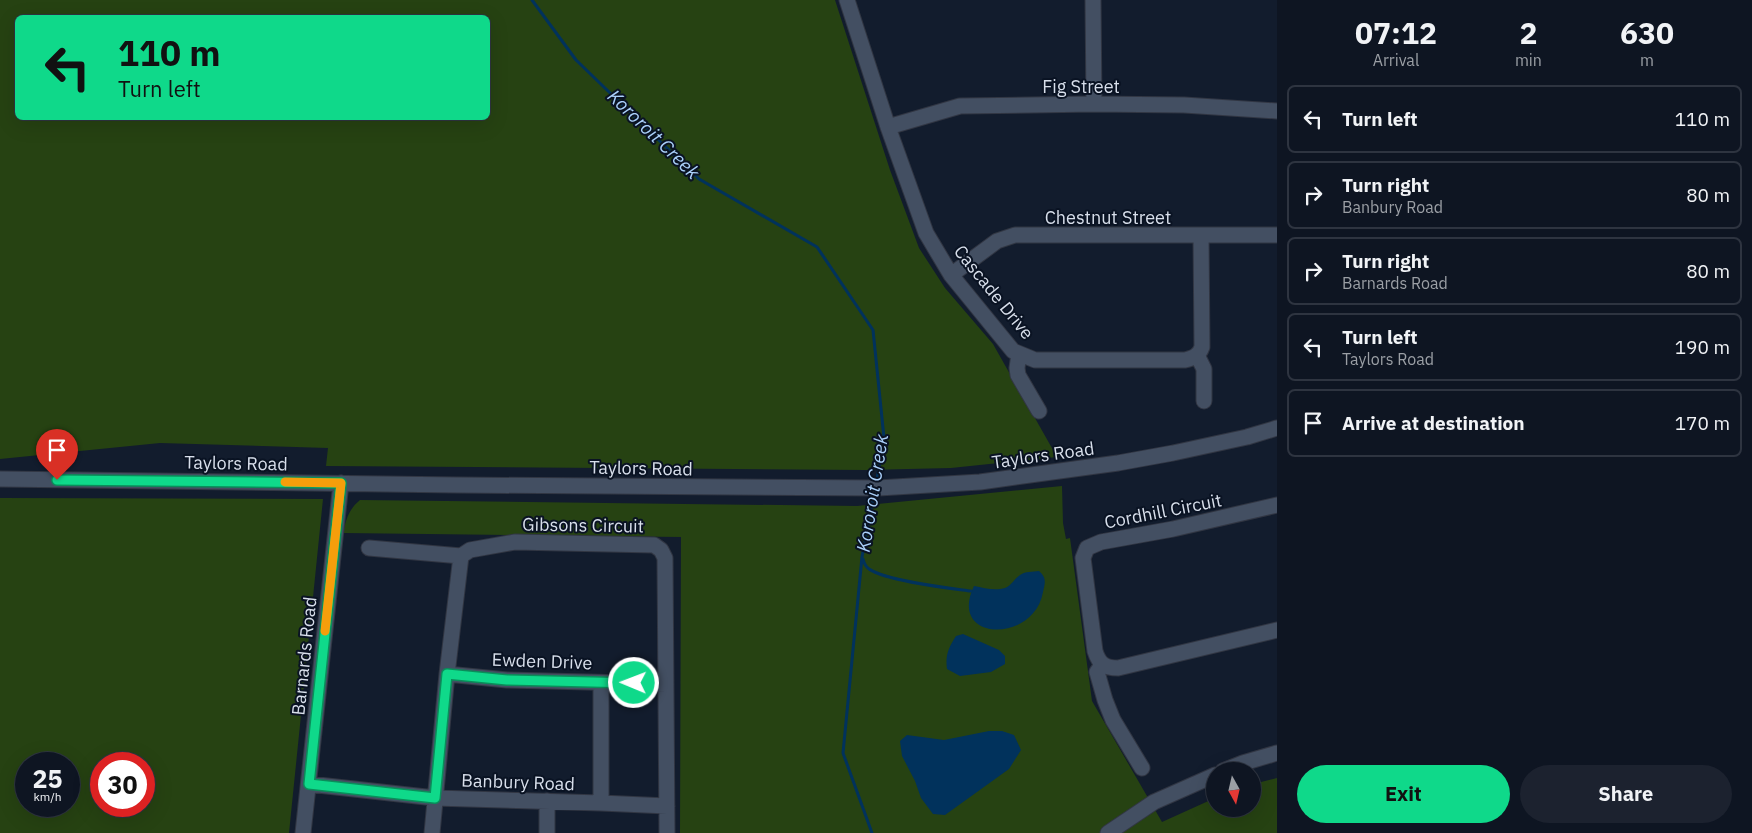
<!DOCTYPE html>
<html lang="en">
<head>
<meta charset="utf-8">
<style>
  :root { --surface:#0e1522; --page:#1c222f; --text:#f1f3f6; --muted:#9b9fa5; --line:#2e3440; --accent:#0fd98a }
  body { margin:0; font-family:"IBM Plex Sans",sans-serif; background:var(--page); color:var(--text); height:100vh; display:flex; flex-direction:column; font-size:19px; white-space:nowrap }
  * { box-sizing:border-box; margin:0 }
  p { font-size:16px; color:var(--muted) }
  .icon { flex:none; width:28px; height:28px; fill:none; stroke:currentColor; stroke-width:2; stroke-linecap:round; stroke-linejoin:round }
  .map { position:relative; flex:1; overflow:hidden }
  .sheet { display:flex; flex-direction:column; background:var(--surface); width:475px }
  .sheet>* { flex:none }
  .guide { position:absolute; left:15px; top:15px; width:475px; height:105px; border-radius:8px; box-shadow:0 5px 20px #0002,0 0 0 1px var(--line); background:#0fd98a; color:#111; overflow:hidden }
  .needle { width:32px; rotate:172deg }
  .controls { position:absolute; left:1206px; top:762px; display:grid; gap:10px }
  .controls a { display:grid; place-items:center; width:55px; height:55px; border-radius:50%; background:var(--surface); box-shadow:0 5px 20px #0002,0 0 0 1px var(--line); font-size:25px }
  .speed { position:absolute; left:15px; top:752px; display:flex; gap:10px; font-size:25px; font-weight:700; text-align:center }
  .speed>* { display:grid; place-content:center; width:65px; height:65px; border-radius:50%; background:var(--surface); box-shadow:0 5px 20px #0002,0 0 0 1px var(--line); line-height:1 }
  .speed small { font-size:12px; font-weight:400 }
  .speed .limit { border:8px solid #d22; background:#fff; color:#111 }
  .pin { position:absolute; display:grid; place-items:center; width:42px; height:42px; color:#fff; margin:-51px -21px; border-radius:50% 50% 50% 0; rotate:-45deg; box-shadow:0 0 5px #0007 }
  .pin .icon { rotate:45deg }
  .me { position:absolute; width:55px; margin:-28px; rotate:271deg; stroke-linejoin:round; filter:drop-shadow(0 0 4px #0008) }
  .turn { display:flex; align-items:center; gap:18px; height:105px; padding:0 20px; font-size:22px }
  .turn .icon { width:65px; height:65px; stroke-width:2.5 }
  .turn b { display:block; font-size:35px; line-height:42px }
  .eta { display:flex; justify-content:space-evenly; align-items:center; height:85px; text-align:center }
  .eta b { font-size:30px; font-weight:700; line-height:35px }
  .action { display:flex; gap:10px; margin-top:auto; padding:10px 20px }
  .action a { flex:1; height:58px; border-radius:30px; background:var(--accent); color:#111; font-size:20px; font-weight:700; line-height:58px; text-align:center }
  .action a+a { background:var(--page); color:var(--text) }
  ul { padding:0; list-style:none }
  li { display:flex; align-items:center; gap:15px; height:68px; margin:0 10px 8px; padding:0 10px; border:2px solid var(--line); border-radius:8px }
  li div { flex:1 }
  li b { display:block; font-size:19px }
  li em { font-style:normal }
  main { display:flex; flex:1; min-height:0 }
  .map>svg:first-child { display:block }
</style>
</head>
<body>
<main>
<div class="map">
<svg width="1277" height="833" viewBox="0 0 1277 833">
  <rect width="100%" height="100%" fill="#121c2d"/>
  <!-- green -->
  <path fill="#264212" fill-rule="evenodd" d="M 0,0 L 835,0 L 890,170 L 919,248 L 945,288 L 993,344 L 1057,457 L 951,468 L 866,470 L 326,466 L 328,448 L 160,443 L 0,459 ZM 18,18 L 488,18 L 488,118 L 18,118 Z
    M 1062,486 L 1063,523 L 1066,539 L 1070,538 L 1092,701 L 1162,822 L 1215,798 L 1215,809 L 1252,809 L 1253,784 L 1277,778 L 1277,833 L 680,833 L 681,537 L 343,533 C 346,519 349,509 360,500 L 857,506 Z
    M 0,498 L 323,499 L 289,833 L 0,833 ZM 26,764 L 69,764 L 69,806 L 26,806 ZM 101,764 L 144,764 L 144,806 L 101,806 Z"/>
  <!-- water -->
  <path fill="#01325c" d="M 1039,571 C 1047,578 1045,583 1043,592 C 1034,644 947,642 974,586 C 984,588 995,591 1005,588 C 1012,585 1014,579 1020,575 C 1026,571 1032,572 1039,571 Z
    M 963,634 L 999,650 L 1005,656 L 1005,664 L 991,672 L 960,676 L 947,669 C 945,655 949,647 956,636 Z
    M 989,731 L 1002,731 L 1014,735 L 1021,750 L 1009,769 L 945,815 L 933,814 L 921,798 L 915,781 L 902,756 L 900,741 L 907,735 L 944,740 Z"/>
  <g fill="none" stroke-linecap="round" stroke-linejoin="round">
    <!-- stream -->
    <path stroke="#01325c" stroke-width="3" d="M 532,0 L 576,60 L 699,179 L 817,247 L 873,330 L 884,438 L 876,485
      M 863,559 C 864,563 866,567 869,569 C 886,581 949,588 971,591
      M 872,833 L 843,753 L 862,557 L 874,493"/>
    <defs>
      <path id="minor" d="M 847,0 L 888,127 L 926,233 L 951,275 L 1013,351 L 1035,360 L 1185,360 C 1193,358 1199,356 1202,347 L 1201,236
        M 1093,0 L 1094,104
        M 888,127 L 960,106 L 1094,104 L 1184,105 L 1277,111
        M 951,275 L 997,241 L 1015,235 L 1277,235
        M 1019,354 L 1017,368 L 1018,375 L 1039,411
        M 1197,355 L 1204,369 L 1204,401
        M 0,479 L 457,485 L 878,488 L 980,482 L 1118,463 L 1173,453 L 1247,437 L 1277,428
        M 1277,505 L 1173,529 L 1101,542 L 1087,548 L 1083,558 L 1095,651 C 1099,664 1105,668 1118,668 L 1277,630
        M 369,548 L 461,556
        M 461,556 L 470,550 L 515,542 L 654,545 L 661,550 L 665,558 L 667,833
        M 1102,665 L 1097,672 L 1105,700 L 1113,720 L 1142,768
        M 447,674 L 507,680 L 666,684
        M 1223,771 L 1243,763 L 1277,753
        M 309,784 L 435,798 L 601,803 L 667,806
        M 601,803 L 601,683
        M 303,833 L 341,483
        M 432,833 L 447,674 L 461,556
        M 547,833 L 547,801
        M 1108,833 L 1154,802 L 1215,775"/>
    </defs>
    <!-- minor casing -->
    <use href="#minor" stroke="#313643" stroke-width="17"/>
    <!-- minor -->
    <use href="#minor" stroke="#434f62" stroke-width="15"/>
  </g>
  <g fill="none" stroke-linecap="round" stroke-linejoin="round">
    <defs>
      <path id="route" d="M 57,480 L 341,483 L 309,784 L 435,798 L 447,674 L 507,680 L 634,683"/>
    </defs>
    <!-- route casing -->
    <use href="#route" stroke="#0a8d5a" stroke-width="12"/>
    <!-- route -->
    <use href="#route" stroke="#0fd98a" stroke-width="9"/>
    <!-- slow -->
    <path stroke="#f59e0b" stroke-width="9" d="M 285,482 L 341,483 L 325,631"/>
  </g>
  <g text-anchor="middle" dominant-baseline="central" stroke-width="4" stroke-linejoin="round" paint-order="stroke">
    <!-- street labels -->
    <g font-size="18" fill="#d8dfeb" stroke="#0a1323">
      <text x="1081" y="86">Fig Street</text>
      <text x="1108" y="217">Chestnut Street</text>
      <text transform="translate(994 292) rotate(51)">Cascade Drive</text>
      <text transform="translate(1043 455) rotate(-8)">Taylors Road</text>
      <text transform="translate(236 463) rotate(1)">Taylors Road</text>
      <text transform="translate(641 468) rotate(1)">Taylors Road</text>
      <text transform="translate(1163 511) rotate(-11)">Cordhill Circuit</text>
      <text transform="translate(583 525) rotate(1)">Gibsons Circuit</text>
      <text transform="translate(304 656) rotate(-84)">Barnards Road</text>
      <text transform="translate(542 661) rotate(2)">Ewden Drive</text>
      <text transform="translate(518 782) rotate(2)">Banbury Road</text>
    </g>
    <!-- water labels -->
    <g font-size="19" font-style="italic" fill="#aad0fa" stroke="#0a1323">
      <text transform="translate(654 134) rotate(44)">Kororoit Creek</text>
      <text transform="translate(872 493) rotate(-81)">Kororoit Creek</text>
    </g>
  </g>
</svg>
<div class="controls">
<a><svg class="needle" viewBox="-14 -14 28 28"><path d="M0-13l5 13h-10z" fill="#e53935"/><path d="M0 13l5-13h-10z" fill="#9b9fa5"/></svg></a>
</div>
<div class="speed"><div>25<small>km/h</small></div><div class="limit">30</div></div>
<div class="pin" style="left:57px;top:480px;background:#d93025"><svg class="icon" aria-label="arrive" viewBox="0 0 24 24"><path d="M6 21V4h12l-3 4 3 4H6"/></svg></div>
<svg class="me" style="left:634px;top:683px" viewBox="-20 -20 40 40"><circle r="17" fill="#0fd98a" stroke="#fff" stroke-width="3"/><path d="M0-11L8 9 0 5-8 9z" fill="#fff"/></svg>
<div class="guide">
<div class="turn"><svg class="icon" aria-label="left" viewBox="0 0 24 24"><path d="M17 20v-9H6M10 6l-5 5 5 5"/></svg><div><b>110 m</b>Turn left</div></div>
</div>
</div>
<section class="sheet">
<div class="eta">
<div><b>07:12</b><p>Arrival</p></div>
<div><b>2</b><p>min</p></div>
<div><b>630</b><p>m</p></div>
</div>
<ul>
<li><svg class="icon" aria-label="left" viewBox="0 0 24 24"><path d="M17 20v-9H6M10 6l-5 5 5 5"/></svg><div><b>Turn left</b></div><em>110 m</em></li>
<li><svg class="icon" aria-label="right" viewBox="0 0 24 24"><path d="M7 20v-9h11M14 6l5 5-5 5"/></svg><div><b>Turn right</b><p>Banbury Road</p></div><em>80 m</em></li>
<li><svg class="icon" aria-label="right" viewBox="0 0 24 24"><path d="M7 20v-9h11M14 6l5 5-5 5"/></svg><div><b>Turn right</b><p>Barnards Road</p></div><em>80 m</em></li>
<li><svg class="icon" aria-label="left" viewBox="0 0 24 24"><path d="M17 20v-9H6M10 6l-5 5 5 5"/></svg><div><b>Turn left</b><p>Taylors Road</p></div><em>190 m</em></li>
<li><svg class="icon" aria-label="arrive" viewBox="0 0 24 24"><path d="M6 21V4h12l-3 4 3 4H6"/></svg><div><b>Arrive at destination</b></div><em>170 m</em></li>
</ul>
<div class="action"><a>Exit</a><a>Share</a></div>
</section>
</main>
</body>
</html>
